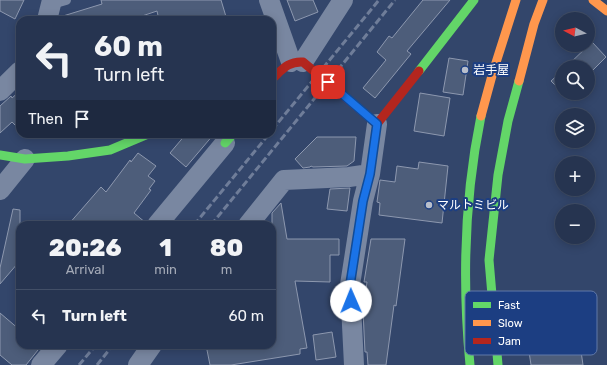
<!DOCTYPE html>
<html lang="en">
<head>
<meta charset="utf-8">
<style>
  :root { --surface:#263450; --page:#2e3c57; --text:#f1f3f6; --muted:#a4aab7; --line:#424f67 }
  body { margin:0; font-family:Rubik,"Noto Sans JP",sans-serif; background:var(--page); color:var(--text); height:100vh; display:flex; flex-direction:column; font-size:15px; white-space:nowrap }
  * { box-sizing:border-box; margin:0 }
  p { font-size:13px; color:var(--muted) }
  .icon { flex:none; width:22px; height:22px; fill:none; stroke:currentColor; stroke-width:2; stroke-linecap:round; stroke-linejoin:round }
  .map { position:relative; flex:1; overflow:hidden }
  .panel { position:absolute; left:16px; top:221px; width:260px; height:128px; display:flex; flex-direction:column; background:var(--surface); border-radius:12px; box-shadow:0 2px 10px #0003,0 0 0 1px var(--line) }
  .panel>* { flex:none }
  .banner { position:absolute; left:16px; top:16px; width:260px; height:122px; border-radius:12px; box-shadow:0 2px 10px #0003,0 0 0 1px var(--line); background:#263450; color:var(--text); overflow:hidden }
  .needle { width:26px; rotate:277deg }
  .tools { position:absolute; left:555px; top:12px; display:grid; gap:8px }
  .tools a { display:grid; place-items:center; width:40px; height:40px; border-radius:50%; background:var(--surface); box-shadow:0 2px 10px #0003,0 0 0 1px var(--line); font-size:20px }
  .pin { position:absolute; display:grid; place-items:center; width:34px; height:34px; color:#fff; margin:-17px; border-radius:8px; box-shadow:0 2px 6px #0006 }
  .me { position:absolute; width:44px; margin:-22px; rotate:359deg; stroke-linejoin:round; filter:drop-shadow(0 0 3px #0008) }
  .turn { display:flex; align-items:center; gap:14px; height:84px; padding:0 12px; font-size:18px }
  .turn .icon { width:52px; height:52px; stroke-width:2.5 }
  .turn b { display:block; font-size:28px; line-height:34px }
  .then { display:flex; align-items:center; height:38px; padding:0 12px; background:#0003; gap:8px; font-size:15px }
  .eta { display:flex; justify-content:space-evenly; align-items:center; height:68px; text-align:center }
  .eta b { font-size:24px; font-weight:800; line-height:28px }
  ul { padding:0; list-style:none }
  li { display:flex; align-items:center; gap:12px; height:52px; padding:0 12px; border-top:1px solid var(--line) }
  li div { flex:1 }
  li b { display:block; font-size:15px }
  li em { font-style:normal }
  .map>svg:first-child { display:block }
</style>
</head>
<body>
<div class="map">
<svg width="607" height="365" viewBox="0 0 607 365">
  <rect width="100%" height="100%" fill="#33466b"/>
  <!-- building -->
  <path fill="#4d5d7a" stroke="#8d98af" d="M 0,0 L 24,0 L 15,19 L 0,11 Z
    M 101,0 L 221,0 L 227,20 L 159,20 L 157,11 L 130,20 L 63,20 L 63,16 L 102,4 Z
    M 287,0 L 313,0 L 318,12 L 295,21 Z
    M 423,0 L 450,0 L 407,51 L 411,54 L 375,98 L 363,88 L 386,60 L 377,52 L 389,36 L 392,38 Z
    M 592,42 L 606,57 L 588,75 L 588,67 L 566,67 Z
    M 449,58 L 468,61 L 463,95 L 443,92 Z
    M 562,71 L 562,92 L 551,81 Z
    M 20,91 L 20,130 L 12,122 L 0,133 L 0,106 L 11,96 L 12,98 Z
    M 420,93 L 450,98 L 444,136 L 414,131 Z
    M 186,134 L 214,134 L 186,167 L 170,153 Z
    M 317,137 L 356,137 L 354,161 L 347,166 L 313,167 L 311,166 L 310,167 L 303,168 L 295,159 Z
    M 138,153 L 156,166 L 148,176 L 155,181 L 149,189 L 151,190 L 134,213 L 146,223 L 146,225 L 68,225 L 101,187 L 106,192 L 130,160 L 131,162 Z
    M 419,162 L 448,166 L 442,223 L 379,215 L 380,203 L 377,202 L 380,180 L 395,182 L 397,166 L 418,169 Z
    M 350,188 L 347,211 L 327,209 L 330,189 Z
    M 281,203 L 287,239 L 339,239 L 339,255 L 330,255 L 330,282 L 295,281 L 307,348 L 300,349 L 300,354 L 231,365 L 210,365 L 206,345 L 272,345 L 272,213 Z
    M 13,209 L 20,210 L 20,254 L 18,263 L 0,284 L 0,268 Z
    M 371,239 L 405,239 L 396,306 L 394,305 L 386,365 L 368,365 L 367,352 L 365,352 L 363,311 L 367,282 L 364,282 Z
    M 573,296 L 583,365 L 531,365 L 522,304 Z
    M 0,313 L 20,330 L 20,345 L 42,345 L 26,365 L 12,365 L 0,355 Z
    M 332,332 L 336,357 L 316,360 L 313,335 Z"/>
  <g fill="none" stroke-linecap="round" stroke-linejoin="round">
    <!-- lane -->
    <path stroke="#7987a1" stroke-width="10" d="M 52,4 L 66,0"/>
    <!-- street -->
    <path stroke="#7987a1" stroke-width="20" d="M 269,0 L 291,62
      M 47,20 L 52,0
      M 303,62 L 343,0
      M 0,91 L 20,71
      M 0,190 L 25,159
      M 157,225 L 225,143
      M 248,225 L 284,180 L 349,177 L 370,174
      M 41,365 L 58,345
      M 138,365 L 152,345
      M 354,365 L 350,285 L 363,201 L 370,174 L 377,124"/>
    <!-- fast -->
    <path stroke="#63d668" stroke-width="9" d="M 419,71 L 474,0
      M 225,143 L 233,134
      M 0,155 L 25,159 L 68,156 L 110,150 L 148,134
      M 470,365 C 462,281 464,199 481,116
      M 498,365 L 489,260 L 498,175 L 508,121 L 519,81"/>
    <!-- slow -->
    <path stroke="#ff974d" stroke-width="9" d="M 593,0 L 607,11
      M 519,81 L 534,24 L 543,0
      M 481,116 L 493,72 L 516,0"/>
    <!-- jam -->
    <path stroke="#b3261e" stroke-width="9" d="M 272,79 C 282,70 288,61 303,62 L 377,124 L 419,71"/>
    <!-- rail -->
    <path stroke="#6f7d99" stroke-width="3" stroke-dasharray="7 3" stroke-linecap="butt" d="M 272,130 L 379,0
      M 194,225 L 269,134
      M 211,225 L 395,0
      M 79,365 L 96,345
      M 97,365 L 113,345"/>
  </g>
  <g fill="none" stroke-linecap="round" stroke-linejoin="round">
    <defs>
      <path id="route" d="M 328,82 L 377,124 L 370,174 L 363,201 L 350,285 L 351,301"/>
    </defs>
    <!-- route casing -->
    <use href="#route" stroke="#114b97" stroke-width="10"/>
    <!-- route -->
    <use href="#route" stroke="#1a73e8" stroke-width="7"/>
  </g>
  <!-- markers -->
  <g fill="#b8becb" stroke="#1c3e82" stroke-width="1.5">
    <circle cx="465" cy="70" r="4"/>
    <circle cx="429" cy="205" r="4"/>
  </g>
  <g text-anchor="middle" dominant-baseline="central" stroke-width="4" stroke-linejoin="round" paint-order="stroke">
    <!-- poi labels -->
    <g font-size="12" fill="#fff" stroke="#1c3e82" text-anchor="start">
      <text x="473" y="70">岩手屋</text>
      <text x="437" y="205">マルトミビル</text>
    </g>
  </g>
  <!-- legend -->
  <rect x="465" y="291" width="132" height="64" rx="6" fill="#1c3e82" stroke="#6078a8" stroke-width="1"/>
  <rect x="473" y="302" width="18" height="6" fill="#63d668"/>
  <rect x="473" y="320" width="18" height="6" fill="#ff974d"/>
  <rect x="473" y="338" width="18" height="6" fill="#b3261e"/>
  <g font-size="11" fill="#fff">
    <text x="498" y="309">Fast</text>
    <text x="498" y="327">Slow</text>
    <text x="498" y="345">Jam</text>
  </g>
</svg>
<div class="tools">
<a><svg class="needle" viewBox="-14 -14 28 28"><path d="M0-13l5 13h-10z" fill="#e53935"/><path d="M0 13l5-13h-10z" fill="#a4aab7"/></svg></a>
<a><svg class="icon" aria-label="search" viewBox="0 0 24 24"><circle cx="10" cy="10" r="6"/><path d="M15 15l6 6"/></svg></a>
<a><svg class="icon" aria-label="layers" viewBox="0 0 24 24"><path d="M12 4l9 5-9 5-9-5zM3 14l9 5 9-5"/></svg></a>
<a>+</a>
<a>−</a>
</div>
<div class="pin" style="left:328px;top:82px;background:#d93025"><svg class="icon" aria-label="arrive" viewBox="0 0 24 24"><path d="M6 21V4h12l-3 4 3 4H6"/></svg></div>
<svg class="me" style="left:351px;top:301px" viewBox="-20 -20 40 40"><circle r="19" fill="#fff"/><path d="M0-13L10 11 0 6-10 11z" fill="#1a73e8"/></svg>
<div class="banner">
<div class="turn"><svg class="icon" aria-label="left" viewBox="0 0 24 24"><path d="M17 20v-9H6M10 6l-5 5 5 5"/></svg><div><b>60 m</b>Turn left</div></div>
<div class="then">Then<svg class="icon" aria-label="arrive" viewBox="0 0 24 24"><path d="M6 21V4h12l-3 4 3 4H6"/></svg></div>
</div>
<section class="panel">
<div class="eta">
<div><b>20:26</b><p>Arrival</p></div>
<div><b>1</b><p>min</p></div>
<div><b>80</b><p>m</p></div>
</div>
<ul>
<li><svg class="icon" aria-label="left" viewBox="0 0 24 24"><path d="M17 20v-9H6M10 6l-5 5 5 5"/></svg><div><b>Turn left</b></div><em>60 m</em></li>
</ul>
</section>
</div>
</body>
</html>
